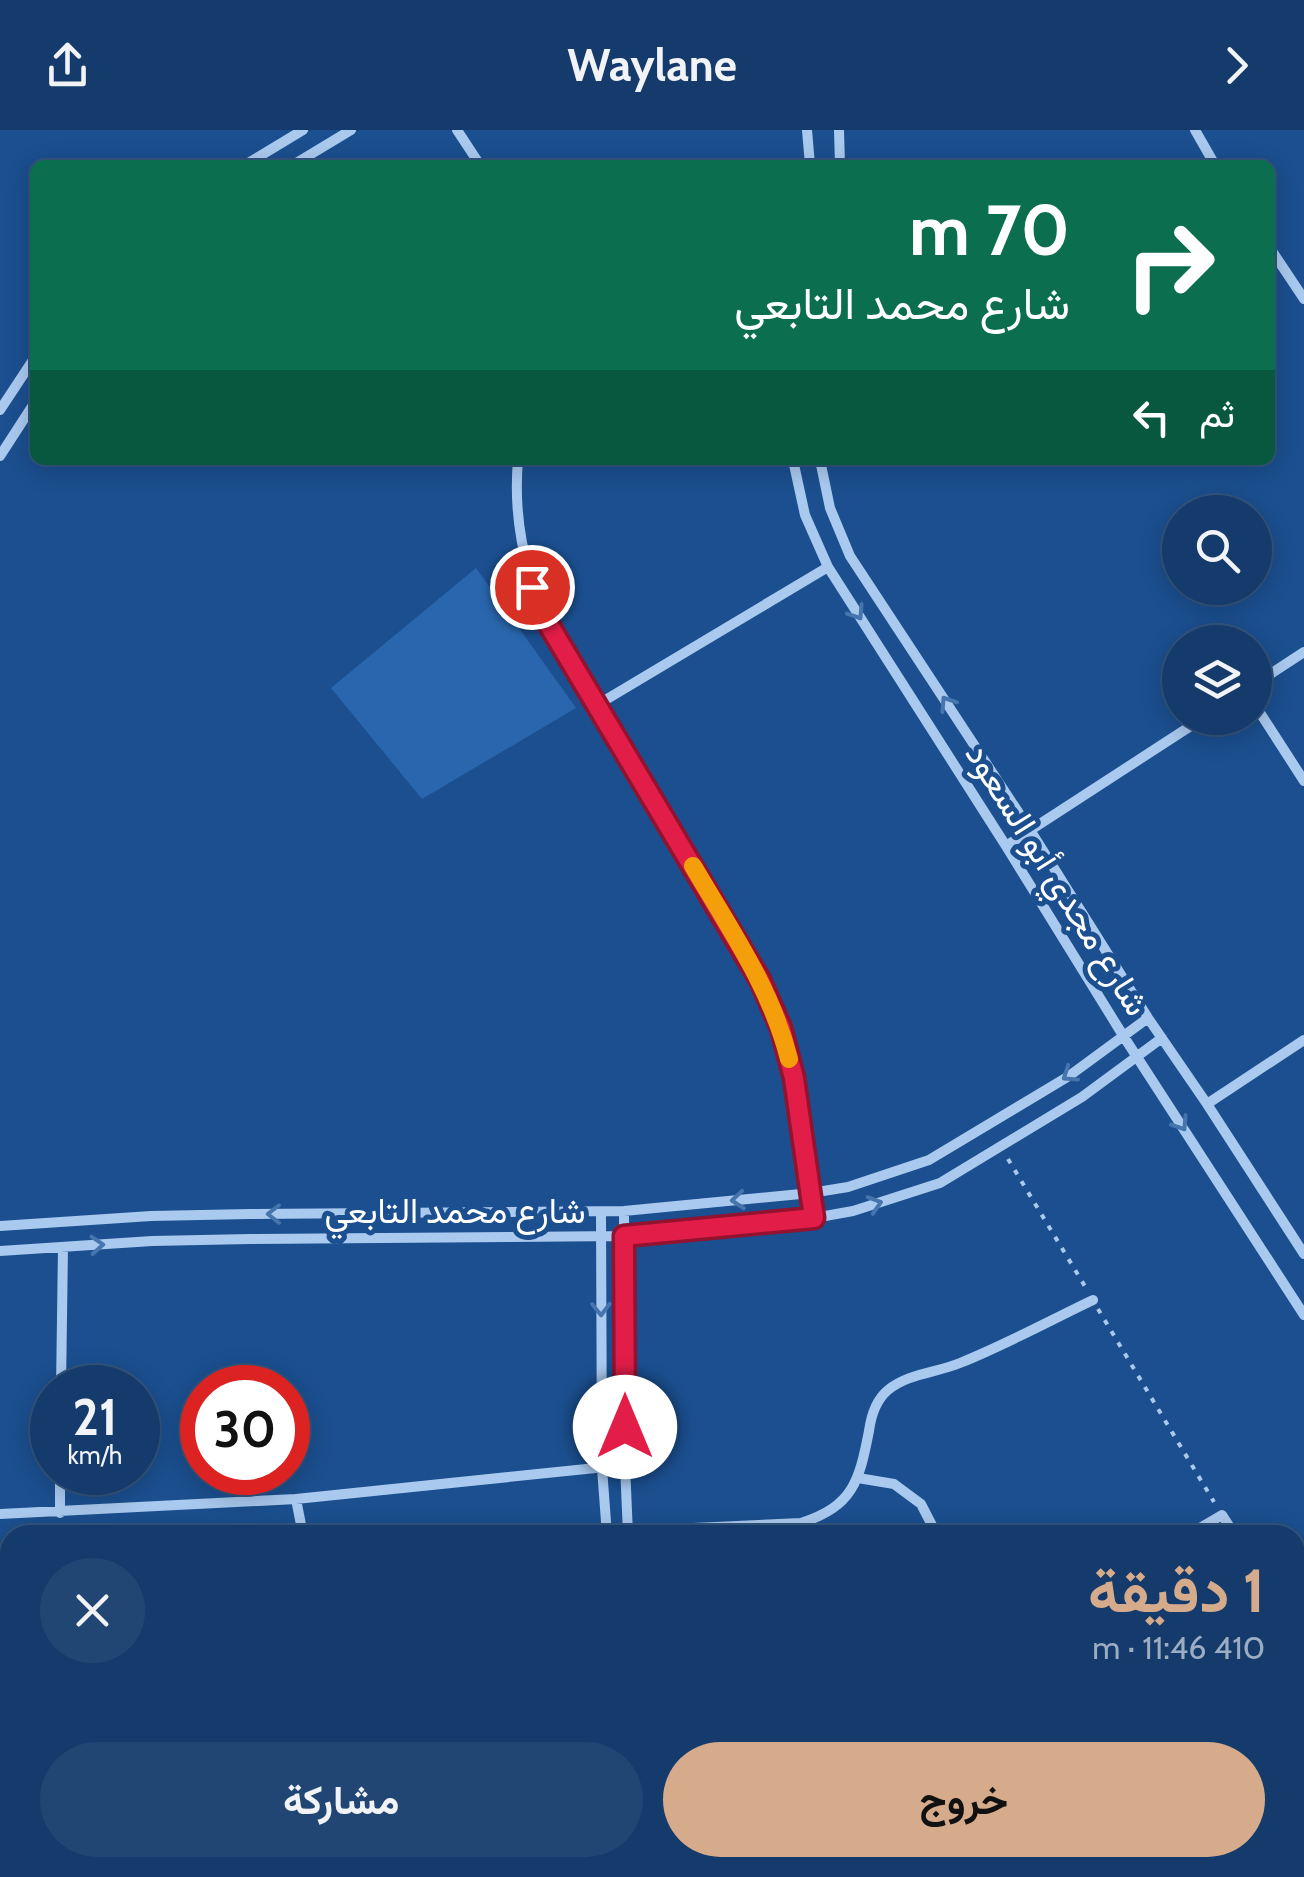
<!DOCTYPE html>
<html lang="ar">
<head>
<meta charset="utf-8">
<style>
  :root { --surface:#143b6b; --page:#214673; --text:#f1f3f6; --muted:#9dadc1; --line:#33557e; --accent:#d6ab8b }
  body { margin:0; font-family:Cabin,Vazirmatn,sans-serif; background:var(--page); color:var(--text); direction:rtl; height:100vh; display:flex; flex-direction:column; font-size:38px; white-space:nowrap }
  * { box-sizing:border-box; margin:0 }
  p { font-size:32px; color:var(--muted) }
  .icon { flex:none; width:55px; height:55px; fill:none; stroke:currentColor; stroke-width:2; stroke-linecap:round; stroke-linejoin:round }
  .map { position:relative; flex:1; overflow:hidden; direction:ltr }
  .drawer { position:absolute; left:0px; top:1395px; width:1305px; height:352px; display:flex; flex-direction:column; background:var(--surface); border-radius:30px 30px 0 0; box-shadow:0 5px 25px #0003,0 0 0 2px var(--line); direction:rtl }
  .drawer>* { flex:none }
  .top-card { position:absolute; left:30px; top:30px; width:1245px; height:305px; border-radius:15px; box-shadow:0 5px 25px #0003,0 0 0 2px var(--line); direction:rtl; background:#0b6e4f; color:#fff; overflow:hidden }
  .controls { position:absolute; left:1162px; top:365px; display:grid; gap:20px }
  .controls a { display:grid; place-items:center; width:110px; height:110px; border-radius:50%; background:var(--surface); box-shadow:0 5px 25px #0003,0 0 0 2px var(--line); font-size:50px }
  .speed { position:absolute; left:30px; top:1235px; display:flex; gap:20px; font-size:50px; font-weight:700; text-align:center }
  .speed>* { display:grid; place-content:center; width:130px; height:130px; border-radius:50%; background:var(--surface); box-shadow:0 5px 25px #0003,0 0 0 2px var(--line); line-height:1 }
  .speed small { font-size:25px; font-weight:400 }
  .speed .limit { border:15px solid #d22; background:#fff; color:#111 }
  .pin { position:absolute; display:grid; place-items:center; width:85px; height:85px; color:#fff; margin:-42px; border:5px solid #fff; border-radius:50%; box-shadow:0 2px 10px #0007 }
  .me { position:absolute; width:110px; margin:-55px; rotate:0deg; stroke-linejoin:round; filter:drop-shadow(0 0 8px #0008) }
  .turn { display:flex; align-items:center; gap:35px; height:210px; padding:0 40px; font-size:45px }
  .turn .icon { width:130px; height:130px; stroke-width:2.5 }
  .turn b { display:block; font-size:70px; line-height:85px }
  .then { display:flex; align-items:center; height:95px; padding:0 40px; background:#0003; gap:20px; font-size:38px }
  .round { display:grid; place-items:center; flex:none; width:105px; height:105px; border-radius:52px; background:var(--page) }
  .head { display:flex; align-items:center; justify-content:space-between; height:170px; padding:0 40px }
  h1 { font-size:60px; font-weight:700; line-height:75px; color:var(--accent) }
  .primary-button { display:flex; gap:20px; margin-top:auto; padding:20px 40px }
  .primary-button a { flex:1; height:115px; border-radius:60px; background:var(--accent); color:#111; font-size:40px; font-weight:700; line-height:115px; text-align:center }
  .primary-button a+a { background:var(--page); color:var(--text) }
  header { display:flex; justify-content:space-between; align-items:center; height:130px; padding:0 40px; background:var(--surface); font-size:45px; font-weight:700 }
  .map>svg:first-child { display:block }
</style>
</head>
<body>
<header><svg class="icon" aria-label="forward" viewBox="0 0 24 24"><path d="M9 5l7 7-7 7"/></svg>Waylane<svg class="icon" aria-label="share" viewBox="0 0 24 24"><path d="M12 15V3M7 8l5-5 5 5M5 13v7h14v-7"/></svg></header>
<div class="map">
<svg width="1304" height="1747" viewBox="0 0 1304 1747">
  <rect width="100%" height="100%" fill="#1b4f8f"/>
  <!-- building -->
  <path fill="#2a66ad" d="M 476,438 L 576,578 L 422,669 L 331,558 Z"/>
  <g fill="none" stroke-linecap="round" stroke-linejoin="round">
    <!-- path -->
    <path stroke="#a9c9ee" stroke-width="4" stroke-dasharray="5 8" stroke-linecap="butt" d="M 1008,1029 L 1086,1158
      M 1098,1179 L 1214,1372
      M 330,1738 L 336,1747"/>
    <!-- minor -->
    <path stroke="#a9c9ee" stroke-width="10" d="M 457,0 L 480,35
      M 807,0 L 810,35
      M 839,0 L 840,35
      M 1195,0 L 1215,35
      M 245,35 L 303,0
      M 293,35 L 351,0
      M 1270,118 L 1304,169
      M 0,280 L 35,227
      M 0,326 L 35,272
      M 518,330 C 513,387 524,438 546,490 L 760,850 L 781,898 L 794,948 L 814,1088
      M 793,330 L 805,385 L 828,437 L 1006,716 L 1124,907 L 1304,1185
      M 820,330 L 830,378 L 850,426 L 1030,700 L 1148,888 L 1207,974 L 1304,1124
      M 1255,554 L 1304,522
      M 597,575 L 828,437
      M 1255,575 L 1304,651
      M 1006,716 L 1203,588
      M 1207,974 L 1304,910
      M 624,1081 L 625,1335 L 628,1404
      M 601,1082 L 602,1338 L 607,1405
      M 0,1096 L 151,1086 L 250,1084 L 624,1081 L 811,1063 L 848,1057 L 929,1030 L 1069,946 L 1148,888
      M 0,1121 L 152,1111 L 250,1109 L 624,1106 L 814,1088 L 853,1081 L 940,1053 L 1082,967 L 1162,908
      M 61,1258 L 63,1117
      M 858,1348 L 894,1354 L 921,1374 L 937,1405
      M 296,1369 L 303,1405
      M 60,1383 L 60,1342
      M 0,1384 L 296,1369 L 625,1335
      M 628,1401 L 801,1393 C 853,1376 859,1352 869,1301 C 871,1286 876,1270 888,1260 C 909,1243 936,1243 960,1233 C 1005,1215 1049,1191 1093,1170
      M 1188,1405 L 1222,1385 L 1235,1405
      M 1295,1496 L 1304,1510
      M 671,1738 L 682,1747
      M 11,1747 L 25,1738
      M 462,1747 L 477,1738
      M 501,1747 L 516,1738
      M 720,1747 L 726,1738"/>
    <!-- tertiary -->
    <path stroke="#a9c9ee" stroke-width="18" d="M 1295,1580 L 1304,1574
      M 1295,1621 L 1304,1615
      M 1038,1747 L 1052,1738
      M 1095,1747 L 1110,1738"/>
  </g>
  <!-- one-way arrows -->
  <defs><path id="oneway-chevron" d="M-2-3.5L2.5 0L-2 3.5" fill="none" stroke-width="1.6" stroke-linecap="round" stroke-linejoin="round" transform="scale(2.5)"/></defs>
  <g stroke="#4674ac">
    <use href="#oneway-chevron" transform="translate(857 483) rotate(57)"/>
    <use href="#oneway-chevron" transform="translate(947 573) rotate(-123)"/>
    <use href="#oneway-chevron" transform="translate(1069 945) rotate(146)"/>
    <use href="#oneway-chevron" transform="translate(1181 994) rotate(57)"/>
    <use href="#oneway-chevron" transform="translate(738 1070) rotate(175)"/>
    <use href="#oneway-chevron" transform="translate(875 1074) rotate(-17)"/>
    <use href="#oneway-chevron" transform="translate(274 1084) rotate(180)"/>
    <use href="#oneway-chevron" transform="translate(97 1115) rotate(-4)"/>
    <use href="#oneway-chevron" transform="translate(601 1179) rotate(89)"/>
  </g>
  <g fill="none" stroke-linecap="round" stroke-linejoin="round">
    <defs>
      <path id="route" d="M 532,457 L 546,490 L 760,850 L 781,898 L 794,948 L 814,1088 L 624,1106 L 625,1297"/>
    </defs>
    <!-- route casing -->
    <use href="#route" stroke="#92132f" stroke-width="25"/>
    <!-- route -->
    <use href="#route" stroke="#e11d48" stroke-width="18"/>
    <!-- slow -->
    <path stroke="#f59e0b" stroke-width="18" d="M 693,736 C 730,799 771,858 789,929"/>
  </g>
  <g text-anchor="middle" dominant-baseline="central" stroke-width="10" stroke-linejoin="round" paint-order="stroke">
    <!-- street labels -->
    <g font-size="35" fill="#fff" stroke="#1b4f8f">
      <text transform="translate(1058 749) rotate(58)">شارع مجدي أبو السعود</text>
      <text x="455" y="1080">شارع محمد التابعي</text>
    </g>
  </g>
</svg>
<div class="controls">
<a><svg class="icon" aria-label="search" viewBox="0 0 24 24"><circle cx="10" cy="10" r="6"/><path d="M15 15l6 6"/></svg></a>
<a><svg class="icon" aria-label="layers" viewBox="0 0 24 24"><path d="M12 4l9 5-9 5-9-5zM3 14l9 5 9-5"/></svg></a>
</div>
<div class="speed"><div>21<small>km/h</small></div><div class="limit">30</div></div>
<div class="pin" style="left:532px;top:457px;background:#d93025"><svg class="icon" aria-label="arrive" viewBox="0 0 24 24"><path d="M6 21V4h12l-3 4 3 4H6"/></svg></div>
<svg class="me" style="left:625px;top:1297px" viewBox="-20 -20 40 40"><circle r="19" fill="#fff"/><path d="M0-13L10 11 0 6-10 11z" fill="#e11d48"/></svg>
<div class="top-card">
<div class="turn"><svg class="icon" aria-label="right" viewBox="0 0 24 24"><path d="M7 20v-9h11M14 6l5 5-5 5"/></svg><div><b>70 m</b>شارع محمد التابعي</div></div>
<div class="then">ثم<svg class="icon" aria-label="left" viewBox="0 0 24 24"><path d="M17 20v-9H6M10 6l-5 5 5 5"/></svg></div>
</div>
<section class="drawer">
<div class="head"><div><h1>1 دقيقة</h1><p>410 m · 11:46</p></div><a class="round"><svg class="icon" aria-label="close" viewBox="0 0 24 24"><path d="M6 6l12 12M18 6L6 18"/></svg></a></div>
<div class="primary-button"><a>خروج</a><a>مشاركة</a></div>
</section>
</div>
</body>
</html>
